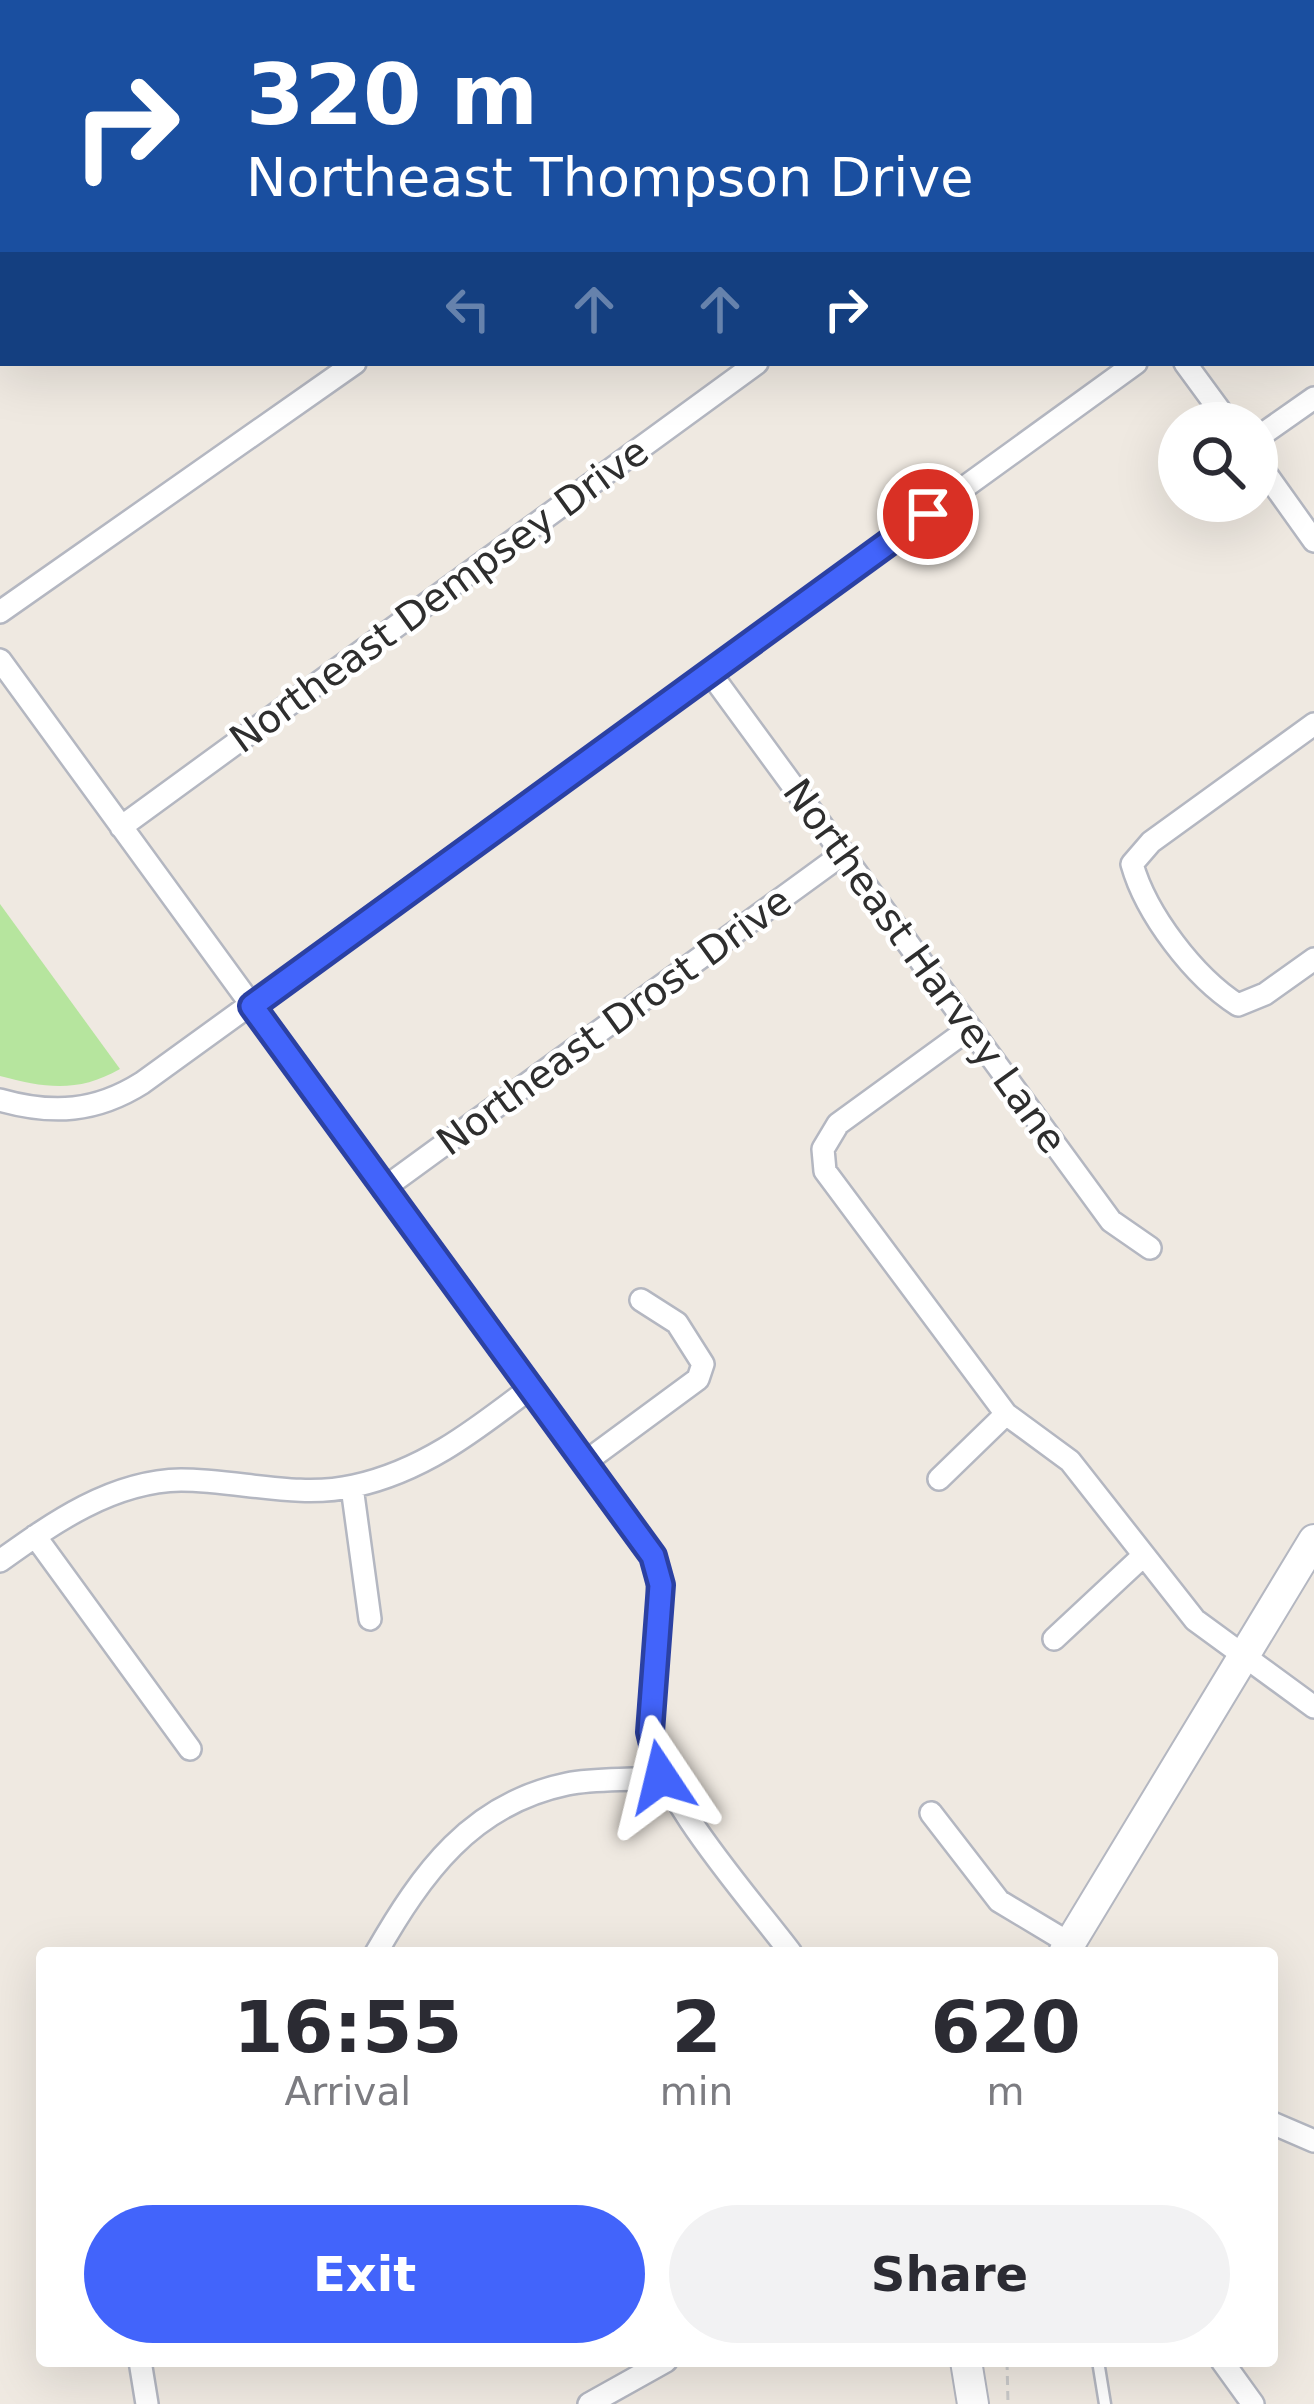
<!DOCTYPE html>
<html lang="en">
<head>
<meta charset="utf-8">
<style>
  :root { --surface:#fff; --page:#f2f2f3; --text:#2b2b33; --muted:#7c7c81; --accent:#4264fb }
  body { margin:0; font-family:"DejaVu Sans",sans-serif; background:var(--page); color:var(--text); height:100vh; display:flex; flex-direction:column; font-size:45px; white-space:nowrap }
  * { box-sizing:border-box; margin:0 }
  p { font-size:39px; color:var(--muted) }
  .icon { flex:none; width:66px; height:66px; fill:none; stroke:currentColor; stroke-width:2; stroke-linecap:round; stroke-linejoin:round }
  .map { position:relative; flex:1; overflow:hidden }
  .sheet { position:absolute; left:36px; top:1947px; width:1242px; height:420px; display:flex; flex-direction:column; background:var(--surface); border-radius:12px; box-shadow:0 12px 48px #0002 }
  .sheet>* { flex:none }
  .top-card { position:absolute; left:0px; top:0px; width:1314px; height:366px; box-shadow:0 12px 48px #0002; background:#1a4fa0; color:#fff; overflow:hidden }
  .tools { position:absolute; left:1158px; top:402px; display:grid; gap:24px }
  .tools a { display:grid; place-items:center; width:120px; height:120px; border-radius:50%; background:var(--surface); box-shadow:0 12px 48px #0002; font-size:60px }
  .pin { position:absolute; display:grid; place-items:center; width:102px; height:102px; color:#fff; margin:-51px; border:6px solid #fff; border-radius:50%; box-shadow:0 3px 12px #0007 }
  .me { position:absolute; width:132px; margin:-66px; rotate:350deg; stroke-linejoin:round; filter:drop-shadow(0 0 9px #0008) }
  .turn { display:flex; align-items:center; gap:42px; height:252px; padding:0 48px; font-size:54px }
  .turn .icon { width:156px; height:156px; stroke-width:2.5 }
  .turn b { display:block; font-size:84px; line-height:102px }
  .lanes { display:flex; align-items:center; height:114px; padding:0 48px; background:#0003; justify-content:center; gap:60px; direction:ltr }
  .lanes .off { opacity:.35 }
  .eta { display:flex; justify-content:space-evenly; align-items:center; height:204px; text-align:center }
  .eta b { font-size:72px; font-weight:700; line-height:84px }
  .primary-button { display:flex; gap:24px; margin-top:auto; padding:24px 48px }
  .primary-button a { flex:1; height:138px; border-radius:72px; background:var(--accent); color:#fff; font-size:48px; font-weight:700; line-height:138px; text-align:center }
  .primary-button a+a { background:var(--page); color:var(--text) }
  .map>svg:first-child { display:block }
</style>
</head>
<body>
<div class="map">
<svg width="1314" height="2404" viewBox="0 0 1314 2404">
  <rect width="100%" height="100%" fill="#efe9e1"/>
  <!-- green -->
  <path fill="#b6e59e" d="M 0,904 L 120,1069 C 78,1093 45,1088 0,1076 Z"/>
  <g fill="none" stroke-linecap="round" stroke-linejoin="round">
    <defs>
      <path id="service" d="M 1098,2361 L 1105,2404"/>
      <path id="minor" d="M 919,0 L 921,3
        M 1210,0 L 1212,3
        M 92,3 L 96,0
        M 475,3 L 479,0
        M 868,3 L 873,0
        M 1072,3 L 1076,0
        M 0,70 L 3,68
        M 1311,230 L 1314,234
        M 0,311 L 3,312
        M 1185,363 L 1229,423
        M 1257,438 L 1314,398
        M 1257,461 L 1314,541
        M 0,612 L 355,363
        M 0,660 L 653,1556 C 669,1613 648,1671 650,1730 C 653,1791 752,1901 791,1953
        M 711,674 L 1111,1221 L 1150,1248
        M 1314,724 L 1151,842 L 1132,864 C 1146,914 1194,977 1238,1005 L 1265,994 L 1314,959
        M 121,827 L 757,363
        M 970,1028 L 838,1124 L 823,1149 L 825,1171 L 1006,1414 L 1070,1461 L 1195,1620 L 1314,1707
        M 0,1100 C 53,1115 96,1112 142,1083 L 1136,363
        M 383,1189 L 844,853
        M 584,1463 L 698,1379 L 703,1364 L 677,1323 L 641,1300
        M 939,1479 L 1006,1414
        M 352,1487 L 370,1619
        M 35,1536 L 190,1749
        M 0,1561 C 53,1523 112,1481 181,1480 C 238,1480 298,1499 354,1486 C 423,1471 474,1431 529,1389
        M 1054,1639 L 1143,1556
        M 931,1813 L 999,1901 L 1069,1943
        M 376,1953 C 422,1873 471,1804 567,1784 C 597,1778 630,1781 661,1777
        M 1272,2123 L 1314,2141
        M 140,2361 L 147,2404
        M 1222,2361 L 1253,2404
        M 589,2404 L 666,2361"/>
      <path id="secondary" d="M 1064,1953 L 1314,1540
        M 966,2361 L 973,2404"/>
    </defs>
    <!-- service casing -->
    <use href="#service" stroke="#b4b7c1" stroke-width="15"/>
    <!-- minor casing -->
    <use href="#minor" stroke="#b4b7c1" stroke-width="26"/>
    <!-- secondary casing -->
    <use href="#secondary" stroke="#b4b7c1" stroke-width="34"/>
    <!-- path -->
    <path stroke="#c9c9c9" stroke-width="3" stroke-dasharray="9 6" stroke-linecap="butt" d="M 1007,2361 L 1008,2404"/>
    <!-- service -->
    <use href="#service" stroke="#fff" stroke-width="10"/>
    <!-- minor -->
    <use href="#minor" stroke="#fff" stroke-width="21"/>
    <!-- secondary -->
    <use href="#secondary" stroke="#fff" stroke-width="30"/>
  </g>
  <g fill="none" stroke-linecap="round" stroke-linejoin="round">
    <defs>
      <path id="route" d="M 661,1777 L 650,1732 L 661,1585 L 653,1556 L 252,1006 L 928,514"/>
    </defs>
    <!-- route casing -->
    <use href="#route" stroke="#2b41a3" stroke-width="30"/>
    <!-- route -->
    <use href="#route" stroke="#4264fb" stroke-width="21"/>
  </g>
  <g text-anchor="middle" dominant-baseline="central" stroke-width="9" stroke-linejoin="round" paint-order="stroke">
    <!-- street labels -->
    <g font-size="39" fill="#2e2e2e" stroke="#fff">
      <text transform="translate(439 595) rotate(-36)">Northeast Dempsey Drive</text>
      <text transform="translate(925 966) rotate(54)">Northeast Harvey Lane</text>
      <text transform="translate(614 1021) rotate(-36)">Northeast Drost Drive</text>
    </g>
  </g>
</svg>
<div class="tools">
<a><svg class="icon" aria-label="search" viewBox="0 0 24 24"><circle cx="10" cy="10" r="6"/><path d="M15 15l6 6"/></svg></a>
</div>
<div class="pin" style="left:928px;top:514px;background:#d93025"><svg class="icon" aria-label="arrive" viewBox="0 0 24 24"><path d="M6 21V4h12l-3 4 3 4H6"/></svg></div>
<svg class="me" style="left:661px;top:1777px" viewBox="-20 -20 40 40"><path d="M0-17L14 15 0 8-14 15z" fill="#4264fb" stroke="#fff" stroke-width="4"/></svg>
<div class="top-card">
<div class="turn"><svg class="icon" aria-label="right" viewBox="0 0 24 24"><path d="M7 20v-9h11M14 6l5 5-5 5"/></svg><div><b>320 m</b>Northeast Thompson Drive</div></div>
<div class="lanes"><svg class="icon off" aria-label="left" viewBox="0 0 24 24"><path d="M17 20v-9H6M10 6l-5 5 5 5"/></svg><svg class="icon off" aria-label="ahead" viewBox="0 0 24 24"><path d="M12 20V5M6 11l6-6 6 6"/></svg><svg class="icon off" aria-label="ahead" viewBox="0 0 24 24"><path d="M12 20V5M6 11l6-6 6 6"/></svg><svg class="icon" aria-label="right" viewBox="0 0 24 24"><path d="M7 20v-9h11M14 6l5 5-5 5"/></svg></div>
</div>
<section class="sheet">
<div class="eta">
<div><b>16:55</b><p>Arrival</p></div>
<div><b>2</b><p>min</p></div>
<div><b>620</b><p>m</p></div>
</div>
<div class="primary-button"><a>Exit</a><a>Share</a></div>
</section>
</div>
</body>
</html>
